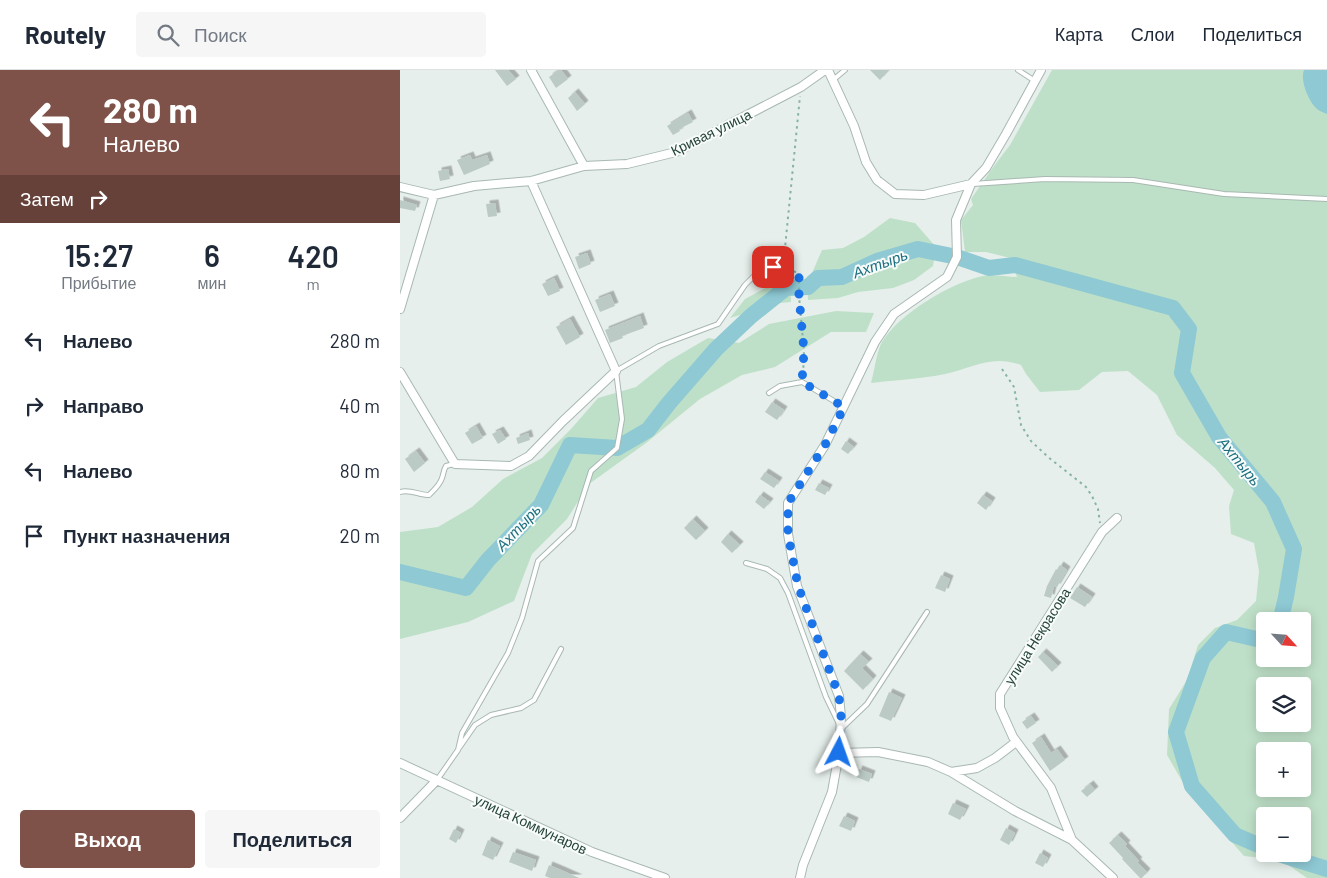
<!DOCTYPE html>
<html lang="ru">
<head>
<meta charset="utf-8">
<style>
  :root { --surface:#fff; --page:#f6f6f7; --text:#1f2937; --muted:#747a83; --line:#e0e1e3; --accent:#7f5249 }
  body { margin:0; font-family:Barlow,sans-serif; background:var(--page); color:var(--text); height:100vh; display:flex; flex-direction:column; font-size:19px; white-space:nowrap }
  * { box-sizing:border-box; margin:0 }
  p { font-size:16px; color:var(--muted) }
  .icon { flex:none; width:28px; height:28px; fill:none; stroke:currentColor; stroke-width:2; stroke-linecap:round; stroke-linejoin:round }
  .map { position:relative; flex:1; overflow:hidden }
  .side { display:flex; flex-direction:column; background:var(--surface); width:400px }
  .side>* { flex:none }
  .top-card { background:#7f5249; color:#fff; overflow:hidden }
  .needle { width:32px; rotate:116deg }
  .buttons { position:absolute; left:856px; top:542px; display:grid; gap:10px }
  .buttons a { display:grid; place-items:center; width:55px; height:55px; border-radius:5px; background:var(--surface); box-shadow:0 2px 12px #0003; font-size:25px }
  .pin { position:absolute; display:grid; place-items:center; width:42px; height:42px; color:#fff; margin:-21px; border-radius:10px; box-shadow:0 2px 8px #0006 }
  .me { position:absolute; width:55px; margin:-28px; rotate:4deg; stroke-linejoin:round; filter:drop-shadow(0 0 4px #0008) }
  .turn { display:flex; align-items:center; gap:18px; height:105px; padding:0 20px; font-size:22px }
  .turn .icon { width:65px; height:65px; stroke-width:2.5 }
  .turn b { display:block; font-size:35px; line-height:42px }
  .then { display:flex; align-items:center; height:48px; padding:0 20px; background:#0003; gap:10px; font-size:19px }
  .eta { display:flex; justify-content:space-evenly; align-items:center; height:85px; text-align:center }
  .eta b { font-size:30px; font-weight:600; line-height:35px }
  .action { display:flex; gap:10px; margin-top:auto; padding:10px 20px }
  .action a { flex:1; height:58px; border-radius:5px; background:var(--accent); color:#fff; font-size:20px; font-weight:600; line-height:58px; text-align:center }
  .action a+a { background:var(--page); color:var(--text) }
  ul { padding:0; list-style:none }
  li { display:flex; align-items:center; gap:15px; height:65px; padding:0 20px }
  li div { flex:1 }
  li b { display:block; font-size:19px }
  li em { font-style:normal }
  header { display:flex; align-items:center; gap:30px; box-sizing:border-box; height:70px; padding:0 25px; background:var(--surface); border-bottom:1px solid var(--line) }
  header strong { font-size:24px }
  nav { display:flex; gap:28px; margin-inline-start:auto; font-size:18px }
  .search { width:350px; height:45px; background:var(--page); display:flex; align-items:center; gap:12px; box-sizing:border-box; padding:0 18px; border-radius:5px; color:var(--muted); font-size:19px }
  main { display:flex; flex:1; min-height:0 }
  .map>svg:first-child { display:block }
</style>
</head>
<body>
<header>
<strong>Routely</strong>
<div class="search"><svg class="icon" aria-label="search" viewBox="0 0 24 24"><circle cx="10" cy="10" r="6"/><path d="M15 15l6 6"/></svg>Поиск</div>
<nav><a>Карта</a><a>Слои</a><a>Поделиться</a></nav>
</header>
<main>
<section class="side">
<div class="top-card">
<div class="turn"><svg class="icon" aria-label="left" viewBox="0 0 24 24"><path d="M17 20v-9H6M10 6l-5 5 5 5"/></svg><div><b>280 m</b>Налево</div></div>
<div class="then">Затем<svg class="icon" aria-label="right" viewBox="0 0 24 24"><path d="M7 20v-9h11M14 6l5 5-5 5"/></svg></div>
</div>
<div class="eta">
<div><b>15:27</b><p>Прибытие</p></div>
<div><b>6</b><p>мин</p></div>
<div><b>420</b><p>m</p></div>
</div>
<ul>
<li><svg class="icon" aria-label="left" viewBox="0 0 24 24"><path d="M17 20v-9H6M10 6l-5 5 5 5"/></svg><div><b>Налево</b></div><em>280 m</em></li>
<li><svg class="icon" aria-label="right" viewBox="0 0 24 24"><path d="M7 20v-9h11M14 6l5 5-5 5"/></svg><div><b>Направо</b></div><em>40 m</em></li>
<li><svg class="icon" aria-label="left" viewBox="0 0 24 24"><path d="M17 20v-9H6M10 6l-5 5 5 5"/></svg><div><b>Налево</b></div><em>80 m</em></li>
<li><svg class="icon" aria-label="arrive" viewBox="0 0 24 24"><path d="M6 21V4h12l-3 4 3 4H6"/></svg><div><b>Пункт назначения</b></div><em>20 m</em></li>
</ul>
<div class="action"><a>Выход</a><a>Поделиться</a></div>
</section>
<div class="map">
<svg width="927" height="808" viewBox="0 0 927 808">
  <defs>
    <filter id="shadow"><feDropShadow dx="3.5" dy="-3.5" stdDeviation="0" flood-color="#0004"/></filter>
  </defs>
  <rect width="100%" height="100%" fill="#e6efeb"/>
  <!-- green -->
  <path fill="#bfe0c8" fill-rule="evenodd" d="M 652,0 L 927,0 L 927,808 L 907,808 L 881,790 L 844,786 L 814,752 L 786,718 L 767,685 L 769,639 L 787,610 L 798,575 L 815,558 L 837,550 L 856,531 L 859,501 L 854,473 L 831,464 L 829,436 L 834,420 L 815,398 L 777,365 L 757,325 L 728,301 L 702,302 L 679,320 L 640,322 L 626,304 L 621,295 C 592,284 572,298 545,304 C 522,309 495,310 471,313 C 474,303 477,280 482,272 C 499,244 550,213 583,206 C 593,204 606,207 617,207 L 610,188 L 586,182 L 565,182 L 561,150 L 573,135 L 571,129 L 594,96 L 610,75 ZM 865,551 L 902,551 L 902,589 L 865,589 ZM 865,616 L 902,616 L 902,654 L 865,654 ZM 865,681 L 902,681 L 902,719 L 865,719 ZM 865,746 L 902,746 L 902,784 L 865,784 Z
    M 490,148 L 515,153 L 536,177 L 533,196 L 514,210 L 493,218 L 458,222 L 438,228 L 408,230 L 407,207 L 412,203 L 422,180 L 443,178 L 464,167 Z
    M 390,208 L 391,232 L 380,233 L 330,248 L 345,229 L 371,215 Z
    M 436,241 L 474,243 L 466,262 L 431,262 L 375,297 L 342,305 L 300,329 L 246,373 L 189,414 L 167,449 L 132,484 L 114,531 L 68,552 L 0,569 L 0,462 L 38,457 L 72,437 L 103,409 L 142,388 L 171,359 L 198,328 L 236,317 L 267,292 L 308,268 L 339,273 L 369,254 Z"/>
  <!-- water -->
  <path fill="#8ec9d4" d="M 904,0 L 927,0 L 927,44 C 923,42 919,41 916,38 C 908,30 900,10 904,0 Z"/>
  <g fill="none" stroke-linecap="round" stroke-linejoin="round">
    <!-- river -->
    <path stroke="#8ec9d4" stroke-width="16" d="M 0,502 L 66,518 L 88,490 L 141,435 L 170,375 L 217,378 L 248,360 L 269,333 L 316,279 L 351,246 L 386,218 L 408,217 L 418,208 L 442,207 L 477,191 L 518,179 L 557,187 L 589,198 L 615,195 L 773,238 L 789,259 L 782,303 L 819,367 L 873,432 L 894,479 L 886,527 L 881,548 L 878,551
      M 865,565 L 861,570 L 826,562 L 803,588 L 776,662 L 792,716 L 835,765 L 865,778
      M 879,784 L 927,799"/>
  </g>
  <!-- building -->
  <path fill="#bbcac4" filter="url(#shadow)" d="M 95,0 L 108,0 L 116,9 L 107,16 Z
    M 159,0 L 161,0 L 168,9 L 156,18 L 149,7 Z
    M 470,0 L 489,0 L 480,10 Z
    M 175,22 L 185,34 L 177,41 L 168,28 Z
    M 288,43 L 293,52 L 279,59 L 280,61 L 273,65 L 267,56 Z
    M 70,85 L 72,90 L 87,85 L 90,94 L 64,105 L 57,90 Z
    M 48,99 L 50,109 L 40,111 L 38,101 Z
    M 0,130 L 17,135 L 15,141 L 0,138 Z
    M 95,133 L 97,146 L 88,147 L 86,134 Z
    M 187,183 L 191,194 L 179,199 L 175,187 Z
    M 154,208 L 160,221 L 148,226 L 142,214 Z
    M 210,224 L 215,236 L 200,242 L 195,230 Z
    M 240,246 L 244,258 L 222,266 L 223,268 L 210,273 L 205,260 Z
    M 170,249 L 180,267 L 166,275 L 156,257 Z
    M 372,332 L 384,340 L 377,350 L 365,342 Z
    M 76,356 L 83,368 L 72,374 L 65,363 Z
    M 100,360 L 106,369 L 98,374 L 92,364 Z
    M 128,363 L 130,370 L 118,374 L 116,368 Z
    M 446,371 L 454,377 L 448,384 L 441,379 Z
    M 16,381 L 25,393 L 14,402 L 5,389 Z
    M 365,402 L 379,411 L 374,418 L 360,409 Z
    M 419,413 L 429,418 L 425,425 L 415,420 Z
    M 360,425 L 370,432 L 364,439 L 355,432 Z
    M 583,425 L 592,431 L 586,440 L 577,433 Z
    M 293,449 L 305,461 L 296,470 L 284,458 Z
    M 328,464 L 340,475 L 332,483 L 321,472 Z
    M 660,495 L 667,500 L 657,517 L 654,516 L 651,528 L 644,526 L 647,516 L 656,499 L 657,500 Z
    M 541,505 L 550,509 L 545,522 L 535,518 Z
    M 677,517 L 692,527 L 685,537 L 670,528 Z
    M 643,582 L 658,596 L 652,602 L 638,587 Z
    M 460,584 L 469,592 L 462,598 L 473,609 L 463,620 L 444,601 Z
    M 489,622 L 502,628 L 491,651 L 479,646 Z
    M 631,646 L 636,653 L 627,659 L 622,652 Z
    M 641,667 L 651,683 L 657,679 L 665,690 L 650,701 L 632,673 Z
    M 459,699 L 472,704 L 469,712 L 456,707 Z
    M 690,714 L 695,720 L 687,727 L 681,721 Z
    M 553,733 L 566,739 L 560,750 L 548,744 Z
    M 444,746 L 455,751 L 451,761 L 439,756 Z
    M 606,758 L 615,763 L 609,775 L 600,770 Z
    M 54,759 L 61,763 L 56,773 L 49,769 Z
    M 718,765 L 727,774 L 725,776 L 739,791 L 737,792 L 747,802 L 742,808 L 740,808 L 722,789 L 723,788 L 709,773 Z
    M 88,770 L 100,776 L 93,790 L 82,785 Z
    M 113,782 L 136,790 L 132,801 L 109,792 Z
    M 640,783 L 648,788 L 643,797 L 635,793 Z
    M 149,795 L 161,800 L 179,808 L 150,808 L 145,806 Z"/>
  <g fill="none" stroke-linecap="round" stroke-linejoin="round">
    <defs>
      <path id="lane" d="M 618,0 L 635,11
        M 433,10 L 445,0
        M 573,114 L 645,109 L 733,110 L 824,124 L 927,129
        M 369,323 L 380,316 L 402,312 L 444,337
        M 0,422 C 10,419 19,425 29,425 C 34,420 40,415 42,408 C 44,403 43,401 46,396 L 54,394
        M 346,493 L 367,499 L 380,508 L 388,523 L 426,627 L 439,654
        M 442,658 L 467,634 L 527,542
        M 59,678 L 75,655 L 91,645 L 121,638 L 134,630 L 161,579
        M 37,710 L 58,680 L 62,663 L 108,583 L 122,548 L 138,491 L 173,458 L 191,401 L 217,378 L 222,349 L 216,301 L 259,276 L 318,254 L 345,215 L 362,198 L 383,195"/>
      <path id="street" d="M 131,0 L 184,96
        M 428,0 L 454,56 L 466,92 L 477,110 L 495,124 L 524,125 L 571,114 L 586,98 L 606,64 L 641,0
        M 0,117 L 34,125 L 74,116 L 131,111 L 184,96 L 227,94 L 276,82 L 401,17 L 425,0
        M 0,239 L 34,125
        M 0,302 L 55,394 L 111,396 L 129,386 L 163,351 L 216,301 L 131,111
        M 439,683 L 478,682 L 528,692 L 551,702 L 615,741 L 672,770 L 713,808
        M 0,693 L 192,782 L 265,808
        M 551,702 L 577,698 L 595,688 L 616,672
        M 0,748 L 37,710
        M 672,770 L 651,718 L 613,667 L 600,638 L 600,624 L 702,462 L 717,448
        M 400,808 L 403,795 L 432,722 L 439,683 L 441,647 L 439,626 L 397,516 L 388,464 L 388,433 L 425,375 L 475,272 L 494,244 L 547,207 L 557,187 L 556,150 L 571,114"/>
    </defs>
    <!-- lane casing -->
    <use href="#lane" stroke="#a8b8b2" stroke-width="6"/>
    <!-- street casing -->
    <use href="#street" stroke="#a8b8b2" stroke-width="10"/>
    <!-- path -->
    <path stroke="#86b3a5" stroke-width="2" stroke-dasharray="2.5 4" stroke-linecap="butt" d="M 384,188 L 400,26
      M 388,198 L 399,204 L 399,226 L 404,281 L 403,307
      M 602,299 L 614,317 L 621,355 L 631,371 L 648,387 L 686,417 L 692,426 L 698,439 L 700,453"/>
    <!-- lane -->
    <use href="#lane" stroke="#fff" stroke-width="4"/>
    <!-- street -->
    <use href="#street" stroke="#fff" stroke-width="8"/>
  </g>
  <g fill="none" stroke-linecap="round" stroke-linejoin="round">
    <!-- route -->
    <path stroke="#1a73e8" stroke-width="9" stroke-dasharray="0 16.2" d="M 373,197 L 383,195 L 399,204 L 399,226 L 404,281 L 402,312 L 444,337 L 425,375 L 388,433 L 388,464 L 398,516 L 439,626 L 441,646 L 439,682"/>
  </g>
  <g text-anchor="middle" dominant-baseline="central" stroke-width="4" stroke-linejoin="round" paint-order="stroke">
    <!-- street labels -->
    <g font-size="14" fill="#24423a" stroke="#f7fbf9">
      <text transform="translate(311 62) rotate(-26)">Кривая улица</text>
      <text transform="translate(637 566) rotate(-58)">улица Некрасова</text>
      <text transform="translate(131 754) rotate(25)">улица Коммунаров</text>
    </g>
    <!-- water labels -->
    <g font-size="15" font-style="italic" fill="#1c6f80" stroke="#f7fbf9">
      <text transform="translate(480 193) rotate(-20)">Ахтырь</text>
      <text transform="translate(840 391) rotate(51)">Ахтырь</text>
      <text transform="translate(118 457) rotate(-47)">Ахтырь</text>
    </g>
  </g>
</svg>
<div class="buttons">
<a><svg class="needle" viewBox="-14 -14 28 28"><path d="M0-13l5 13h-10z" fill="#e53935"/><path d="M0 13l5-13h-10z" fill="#747a83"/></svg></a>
<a><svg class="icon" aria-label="layers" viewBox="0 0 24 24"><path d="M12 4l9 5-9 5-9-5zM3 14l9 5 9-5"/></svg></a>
<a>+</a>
<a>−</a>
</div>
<div class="pin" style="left:373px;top:197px;background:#d93025"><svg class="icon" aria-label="arrive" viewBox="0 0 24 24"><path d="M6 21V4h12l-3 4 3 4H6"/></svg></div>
<svg class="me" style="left:439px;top:682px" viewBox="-20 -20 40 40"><path d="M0-17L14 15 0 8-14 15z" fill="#1a73e8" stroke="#fff" stroke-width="4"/></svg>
</div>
</main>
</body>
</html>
